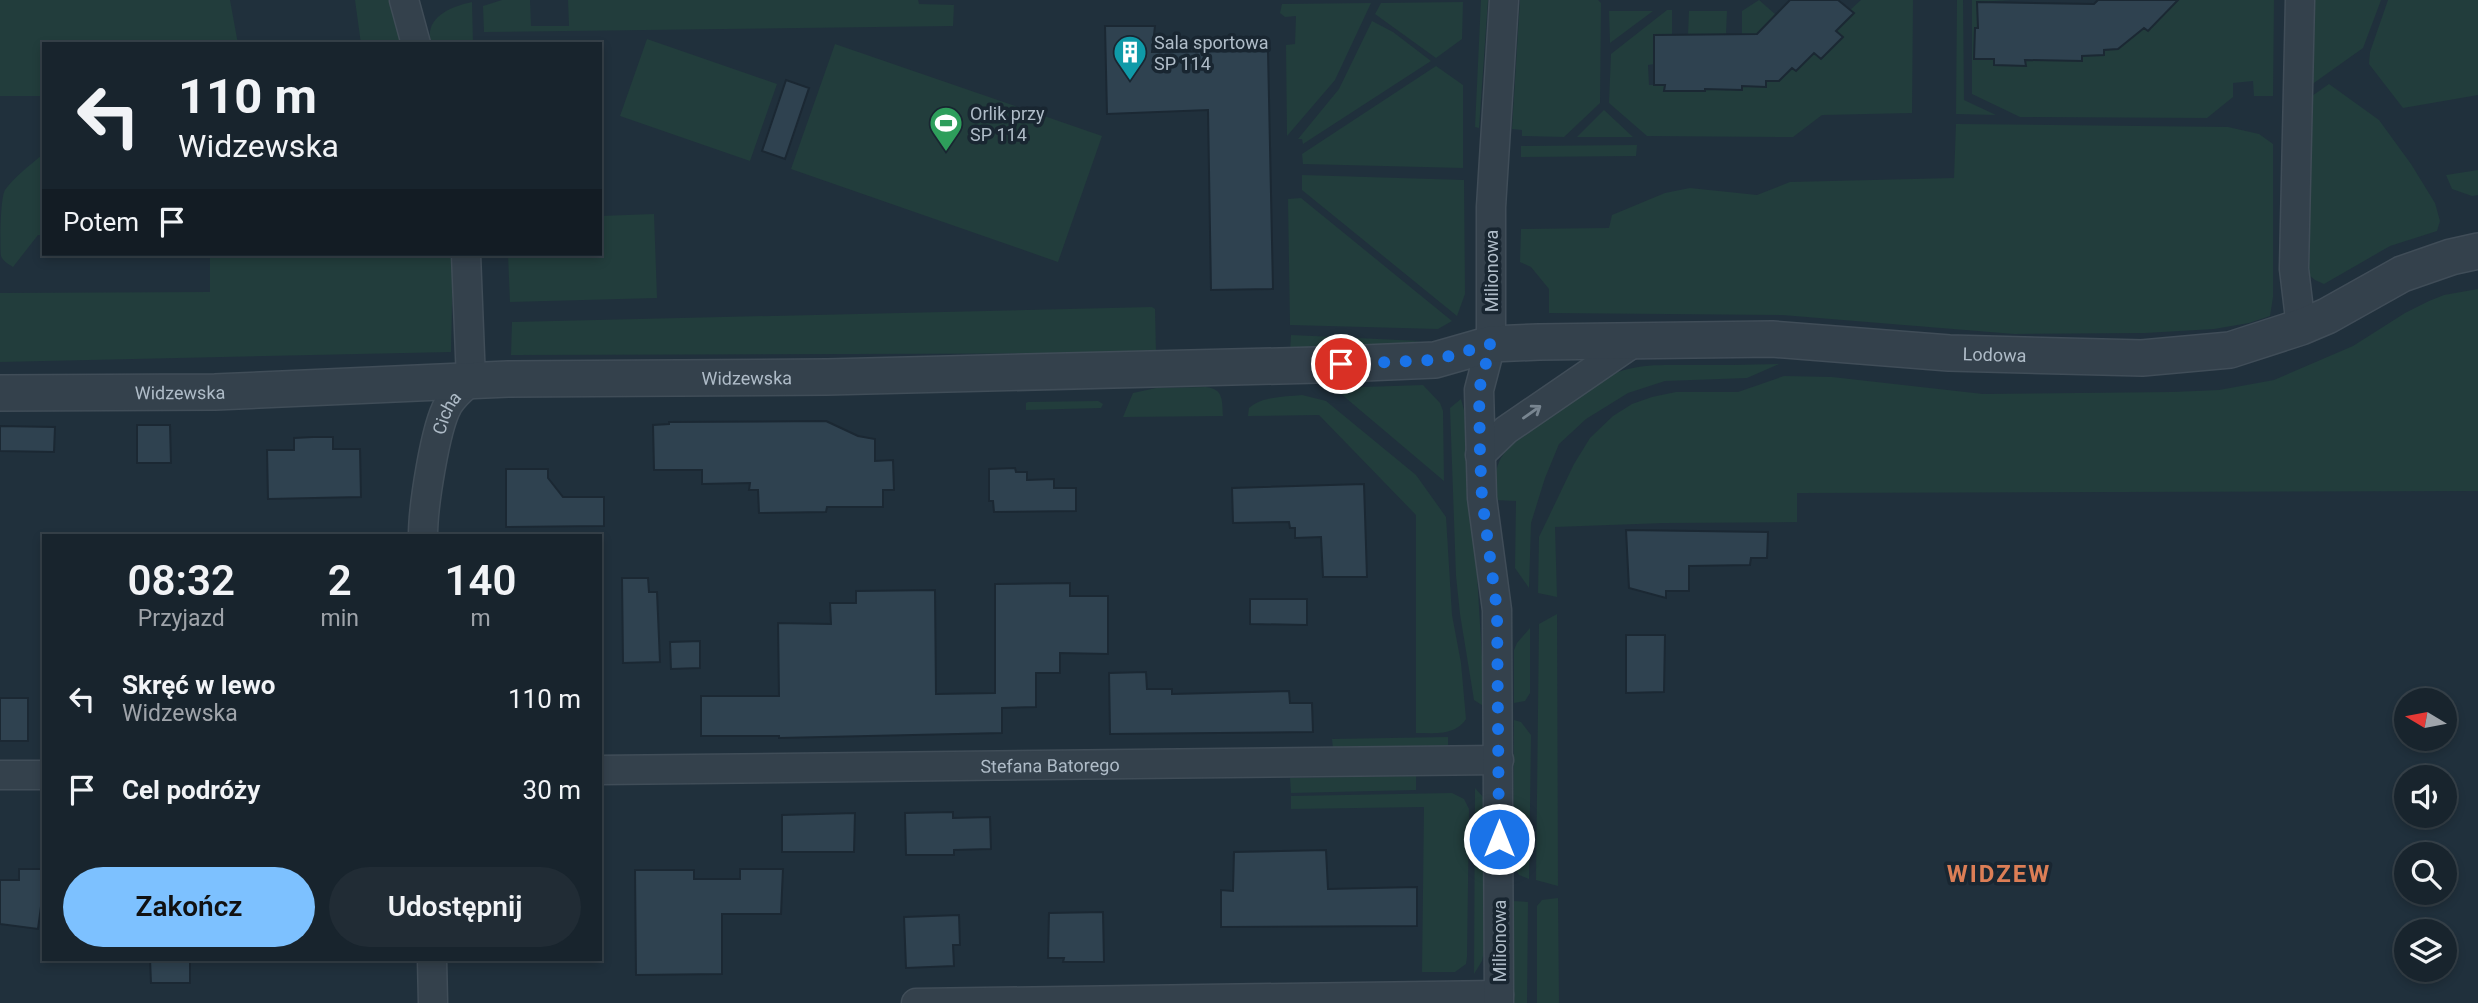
<!DOCTYPE html>
<html lang="pl">
<head>
<meta charset="utf-8">
<style>
  :root { --surface:#18242d; --page:#212c35; --text:#f1f3f6; --muted:#9fa4aa; --line:#364149; --accent:#7dc1ff }
  body { margin:0; font-family:Roboto,sans-serif; background:var(--page); color:var(--text); height:100vh; display:flex; flex-direction:column; font-size:26px; white-space:nowrap }
  * { box-sizing:border-box; margin:0 }
  p { font-size:23px; color:var(--muted) }
  .icon { flex:none; width:38px; height:38px; fill:none; stroke:currentColor; stroke-width:2; stroke-linecap:round; stroke-linejoin:round }
  .map { position:relative; flex:1; overflow:hidden }
  .details { position:absolute; left:42px; top:534px; width:560px; height:427px; display:flex; flex-direction:column; background:var(--surface); border-radius:0px; box-shadow:0 4px 10px #0003,0 0 0 2px var(--line) }
  .details>* { flex:none }
  .hud { position:absolute; left:42px; top:42px; width:560px; height:214px; border-radius:0px; box-shadow:0 4px 10px #0003,0 0 0 2px var(--line); background:#18242d; color:var(--text); overflow:hidden }
  .needle { width:46px; rotate:280deg }
  .tools { position:absolute; left:2394px; top:688px; display:grid; gap:14px }
  .tools a { display:grid; place-items:center; width:63px; height:63px; border-radius:50%; background:var(--surface); box-shadow:0 4px 10px #0003,0 0 0 2px var(--line); font-size:35px }
  .pin { position:absolute; display:grid; place-items:center; width:60px; height:60px; color:#fff; margin:-30px; border:4px solid #fff; border-radius:50%; box-shadow:0 2px 7px #0007 }
  .me { position:absolute; width:77px; margin:-38px; rotate:0deg; stroke-linejoin:round; filter:drop-shadow(0 0 5px #0008) }
  .turn { display:flex; align-items:center; gap:24px; height:147px; padding:0 21px; font-size:32px }
  .turn .icon { width:91px; height:91px; stroke-width:2.5 }
  .turn b { display:block; font-size:49px; line-height:60px }
  .then { display:flex; align-items:center; height:66px; padding:0 21px; background:#0003; gap:14px; font-size:26px }
  .eta { display:flex; justify-content:space-evenly; align-items:center; height:119px; text-align:center }
  .eta b { font-size:42px; font-weight:600; line-height:49px }
  .primary-button { display:flex; gap:14px; margin-top:auto; padding:14px 21px }
  .primary-button a { flex:1; height:80px; border-radius:42px; background:var(--accent); color:#111; font-size:28px; font-weight:600; line-height:80px; text-align:center }
  .primary-button a+a { background:var(--page); color:var(--text) }
  ul { padding:0; list-style:none }
  li { display:flex; align-items:center; gap:21px; height:91px; padding:0 21px }
  li div { flex:1 }
  li b { display:block; font-size:26px }
  li em { font-style:normal }
  .map>svg:first-child { display:block }
</style>
</head>
<body>
<div class="map">
<svg width="2478" height="1003" viewBox="0 0 2478 1003">
  <rect width="100%" height="100%" fill="#20303c"/>
  <!-- green -->
  <path fill="#223d3c" d="M 0,0 L 230,0 L 238,44 L 44,44 L 44,235 L 38,235 L 13,267 C 8,264 3,261 1,256 C 0,246 0,198 5,190 C 15,176 29,166 42,155 L 41,96 L 0,96 Z
    M 355,0 L 391,0 L 402,44 L 361,44 Z
    M 502,0 L 530,0 L 531,26 L 569,26 L 568,0 L 918,0 L 919,4 L 954,5 L 953,26 L 484,32 L 483,6 Z
    M 1481,0 L 1488,0 L 1479,128 L 1475,127 Z
    M 1520,0 L 1598,0 L 1601,3 L 1600,103 L 1564,137 L 1522,136 L 1522,130 L 1512,129 Z
    M 1759,0 L 1776,15 L 1757,34 L 1742,34 L 1742,11 Z
    M 1861,0 L 1913,0 L 1912,113 L 1822,115 L 1793,137 L 1647,136 L 1609,103 L 1611,54 L 1667,10 L 1672,10 L 1672,35 L 1654,35 L 1654,64 L 1648,65 L 1649,85 L 1665,85 L 1664,91 L 1705,91 L 1705,84 L 1719,89 L 1741,90 L 1742,86 L 1766,87 L 1766,81 L 1779,81 L 1792,68 L 1796,71 L 1814,53 L 1822,59 L 1842,38 L 1836,31 L 1854,13 L 1850,10 Z
    M 1957,0 L 1963,0 L 1964,100 L 1996,115 L 1956,114 Z
    M 1972,0 L 2011,0 L 1977,2 L 1978,28 L 1994,59 L 2025,66 L 2025,59 L 2082,61 L 2082,56 L 2104,55 L 2104,50 L 2118,49 L 2144,28 L 2148,31 L 2179,0 L 2274,0 L 2273,96 L 2254,96 L 2253,81 L 2233,83 L 2233,97 L 2207,118 L 2020,117 L 1972,94 Z
    M 2313,0 L 2381,0 L 2363,48 L 2311,85 Z
    M 2388,0 L 2478,0 L 2478,95 L 2403,108 L 2369,64 L 2370,52 Z
    M 472,2 L 473,44 L 431,44 C 424,17 450,7 472,2 Z
    M 1463,2 L 1462,39 L 1436,58 L 1375,14 L 1381,3 Z
    M 1371,3 L 1335,80 L 1287,136 L 1286,45 L 1295,44 L 1296,16 L 1285,17 L 1280,13 L 1282,4 Z
    M 1609,11 L 1653,11 L 1610,43 Z
    M 1689,11 L 1727,11 L 1726,34 L 1688,35 Z
    M 1372,21 L 1393,32 L 1431,61 L 1303,144 L 1302,139 L 1298,139 L 1339,89 Z
    M 647,39 L 777,84 L 750,161 L 620,116 Z
    M 835,44 L 1102,136 L 1058,262 L 791,169 Z
    M 1436,66 L 1463,85 L 1463,168 L 1303,164 L 1302,154 Z
    M 2329,84 L 2379,120 L 2411,164 L 2435,203 L 2440,221 L 2437,231 L 2390,246 L 2324,284 L 2315,280 L 2309,275 L 2309,159 L 2312,96 Z
    M 1604,110 L 1633,137 L 1577,137 Z
    M 1956,124 L 2228,127 L 2259,134 L 2273,144 L 2273,297 L 2270,316 L 2249,323 L 2214,329 L 2145,333 L 2014,334 L 1782,315 L 1549,313 L 1549,289 L 1531,267 L 1520,262 L 1521,229 L 1609,228 L 1612,215 L 1665,193 L 1690,188 L 1757,195 L 1790,182 L 1954,178 Z
    M 1637,145 L 1636,156 L 1521,157 L 1521,146 Z
    M 2478,170 L 2478,195 L 2472,196 L 2452,189 L 2446,175 Z
    M 1302,175 L 1464,180 L 1465,294 L 1457,316 L 1302,190 Z
    M 1301,198 L 1452,321 L 1438,329 L 1290,325 L 1288,199 Z
    M 654,214 L 657,298 L 510,302 L 508,254 L 600,254 L 600,216 Z
    M 210,254 L 453,254 L 451,352 L 0,362 L 0,293 L 210,292 Z
    M 2478,289 L 2478,491 L 1797,493 L 1797,522 L 1664,523 L 1555,527 L 1557,597 L 1538,593 L 1539,537 L 1574,464 L 1590,438 L 1613,416 L 1632,404 L 1652,397 L 1676,392 L 1738,392 L 1784,376 L 1832,377 L 1983,394 L 2172,392 L 2219,390 L 2274,380 L 2353,346 L 2405,313 L 2429,301 L 2444,295 Z
    M 1152,307 L 1155,309 L 1156,353 L 511,355 L 512,322 Z
    M 1291,335 L 1421,341 L 1380,346 L 1290,352 Z
    M 1779,364 L 1747,378 L 1665,381 L 1628,393 L 1586,419 L 1559,444 L 1545,478 L 1531,523 L 1529,588 L 1515,568 L 1516,501 L 1495,500 C 1494,485 1494,471 1501,458 C 1516,432 1598,375 1628,369 C 1647,364 1667,365 1687,365 C 1717,365 1748,365 1779,364 Z
    M 1423,385 L 1440,403 L 1443,411 L 1444,481 L 1334,388 Z
    M 1206,387 C 1224,389 1222,401 1223,416 L 1123,417 L 1133,393 L 1156,388 Z
    M 1302,395 L 1326,401 L 1416,475 L 1446,517 L 1452,615 L 1461,663 L 1466,719 C 1455,736 1434,733 1416,733 L 1416,515 L 1319,415 L 1248,416 L 1249,408 C 1263,396 1284,397 1302,395 Z
    M 1461,399 L 1468,425 L 1485,707 L 1474,700 L 1460,614 L 1456,576 L 1450,408 Z
    M 1098,401 L 1103,404 L 1101,408 L 1026,410 L 1026,403 L 1028,402 Z
    M 1557,614 L 1558,886 L 1536,880 L 1539,624 Z
    M 1530,628 L 1530,693 L 1525,701 L 1514,703 L 1514,650 L 1517,643 Z
    M 1514,720 L 1521,722 L 1531,735 L 1529,879 L 1519,875 L 1513,865 Z
    M 1448,737 L 1448,748 L 1333,749 L 1332,739 Z
    M 1416,776 L 1416,790 L 1291,793 L 1290,778 Z
    M 1475,788 L 1484,798 L 1485,806 L 1485,946 L 1482,961 L 1474,974 Z
    M 1452,793 L 1464,799 L 1469,809 L 1467,957 L 1466,964 L 1455,972 L 1422,972 L 1424,807 L 1291,809 L 1291,796 Z
    M 1558,898 L 1559,1003 L 1537,1003 L 1537,906 L 1542,900 Z
    M 1513,901 L 1528,902 L 1527,1003 L 1513,1003 Z"/>
  <!-- building -->
  <path fill="#2f4250" stroke="#1b2833" stroke-width="2" d="M 1790,0 L 1838,0 L 1854,13 L 1836,31 L 1843,37 L 1821,59 L 1814,53 L 1796,71 L 1792,68 L 1779,81 L 1766,81 L 1766,87 L 1742,86 L 1742,90 L 1705,89 L 1705,91 L 1664,91 L 1665,85 L 1654,85 L 1654,35 L 1757,34 Z
    M 2098,0 L 2178,0 L 2148,31 L 2144,28 L 2118,49 L 2104,50 L 2104,55 L 2082,56 L 2082,61 L 2025,60 L 2026,66 L 1994,65 L 1994,59 L 1974,59 L 1975,28 L 1978,28 L 1977,2 L 2094,4 Z
    M 1105,26 L 1155,26 L 1152,52 L 1268,51 L 1273,289 L 1211,290 L 1208,110 L 1107,114 Z
    M 786,80 L 809,88 L 785,159 L 762,151 Z
    M 826,421 L 858,436 L 875,439 L 875,461 L 893,460 L 894,490 L 883,490 L 883,507 L 827,507 L 826,512 L 759,513 L 758,490 L 749,490 L 750,483 L 702,484 L 702,470 L 654,470 L 653,425 L 669,424 L 669,422 Z
    M 137,425 L 170,425 L 171,463 L 137,463 Z
    M 0,426 L 55,427 L 54,452 L 0,451 Z
    M 313,437 L 333,437 L 333,449 L 360,449 L 361,497 L 268,499 L 267,450 L 294,450 L 294,438 Z
    M 1015,468 L 1016,472 L 1027,472 L 1027,480 L 1054,479 L 1054,488 L 1076,488 L 1076,511 L 994,512 L 993,501 L 989,501 L 989,469 Z
    M 506,469 L 548,469 L 548,478 L 563,497 L 604,497 L 604,526 L 506,527 Z
    M 1364,484 L 1367,577 L 1323,577 L 1321,537 L 1295,538 L 1295,528 L 1290,528 L 1289,522 L 1233,523 L 1232,488 Z
    M 1626,530 L 1768,532 L 1767,558 L 1751,558 L 1750,565 L 1689,566 L 1689,591 L 1666,591 L 1666,598 L 1629,588 Z
    M 622,578 L 648,578 L 649,592 L 657,592 L 660,662 L 623,663 Z
    M 1070,583 L 1070,596 L 1108,596 L 1108,654 L 1060,653 L 1060,673 L 1036,673 L 1036,707 L 1002,708 L 1002,733 L 779,738 L 779,736 L 701,736 L 701,696 L 779,696 L 778,623 L 831,624 L 830,603 L 856,603 L 856,591 L 935,590 L 936,694 L 995,693 L 995,584 Z
    M 1250,599 L 1307,599 L 1307,625 L 1250,624 Z
    M 1626,635 L 1665,635 L 1664,692 L 1626,693 Z
    M 700,641 L 700,668 L 671,669 L 670,642 Z
    M 1146,672 L 1147,689 L 1172,689 L 1172,694 L 1289,691 L 1290,703 L 1312,703 L 1313,732 L 1110,734 L 1109,673 Z
    M 0,698 L 28,698 L 28,741 L 0,741 Z
    M 953,812 L 953,818 L 990,817 L 991,849 L 954,850 L 954,855 L 906,855 L 905,813 Z
    M 855,813 L 854,852 L 782,852 L 782,815 Z
    M 1326,850 L 1328,889 L 1417,887 L 1417,926 L 1221,927 L 1221,890 L 1233,891 L 1234,852 Z
    M 19,869 L 44,869 L 44,899 L 42,899 L 38,929 L 0,924 L 0,880 L 19,880 Z
    M 740,869 L 783,869 L 781,914 L 722,914 L 722,974 L 636,975 L 635,870 L 694,870 L 694,879 L 740,879 Z
    M 1103,912 L 1104,962 L 1063,962 L 1064,958 L 1048,958 L 1049,913 Z
    M 959,915 L 960,945 L 953,945 L 954,966 L 906,968 L 904,917 Z
    M 150,959 L 190,959 L 190,983 L 151,983 Z"/>
  <g fill="none" stroke-linecap="round" stroke-linejoin="round">
    <defs>
      <g id="minor">
        <path d="M 404,0 L 416,44"/>
        <path d="M 2300,0 L 2294,269 L 2301,327"/>
        <path d="M 1480,455 L 1506,430 L 1636,341"/>
        <path id="s1" d="M 423,536 C 423,507 435,428 448,405 C 454,395 463,388 471,381 L 466,254"/>
        <path id="s2" d="M 600,770 L 1499,760"/>
        <path d="M 0,775 L 44,775"/>
        <path d="M 432,959 L 433,1003"/>
        <path d="M 916,1003 L 1499,995"/>
        <path d="M 1499,1003 L 1497,610 L 1482,498 L 1479,390 L 1491,344 L 1491,207 L 1504,0"/>
      </g>
      <g id="tertiary">
        <path id="s3" d="M 0,393 L 215,392 L 508,379 L 827,377 L 1317,365 L 1435,360 L 1491,344 L 1539,342 L 1772,339 L 1949,353 L 2142,358 L 2230,350 L 2301,327 L 2327,316 L 2402,274 L 2451,257 L 2478,251"/>
      </g>
    </defs>
    <!-- minor casing -->
    <use href="#minor" stroke="#404d58" stroke-width="31"/>
    <!-- tertiary casing -->
    <use href="#tertiary" stroke="#404d58" stroke-width="38"/>
    <!-- minor -->
    <use href="#minor" stroke="#34414c" stroke-width="28"/>
    <!-- tertiary -->
    <use href="#tertiary" stroke="#34414c" stroke-width="35"/>
  </g>
  <!-- one-way arrows -->
  <defs><path id="oneway-shaft" d="M-6 0H5M1.5-3L5.5 0L1.5 3" fill="none" stroke-width="1.6" stroke-linecap="round" stroke-linejoin="round" transform="scale(1.75)"/></defs>
  <use stroke="#788590" href="#oneway-shaft" transform="translate(1532 412) rotate(-35)"/>
  <g fill="none" stroke-linecap="round" stroke-linejoin="round">
    <!-- route -->
    <path stroke="#1a73e8" stroke-width="12" stroke-dasharray="0 21.6" d="M 1341,364 L 1435,360 L 1491,344 L 1479,390 L 1480,455 L 1482,498 L 1497,610 L 1499,839"/>
  </g>
  <!-- icons -->
  <defs>
    <symbol id="building-pin" viewBox="-11 -11 22 30"><path d="M0 17L-7.5 6A9.5 9.5 0 1 1 7.5 6Z" fill="#0f9aa8" stroke="#192631"/><path d="M-4-6H4V6H1V3H-1V6H-4ZM-2.5-4.3h1.7v1.8h-1.7ZM.8-4.3h1.7v1.8H.8ZM-2.5-1h1.7V.8h-1.7ZM.8-1h1.7V.8H.8Z" fill="#fff"/></symbol>
    <symbol id="stadium-pin" viewBox="-11 -11 22 30"><path d="M0 17L-7.5 6A9.5 9.5 0 1 1 7.5 6Z" fill="#2e9e5b" stroke="#192631"/><path d="M0-5a6.5 5 0 1 0 0 10a6.5 5 0 1 0 0-10ZM-3.5-1.8h7v3.6h-7Z" fill="#fff"/></symbol>
  </defs>
  <g fill-rule="evenodd">
    <use href="#building-pin" x="1111" y="33" width="38" height="52"/>
    <use href="#stadium-pin" x="927" y="104" width="38" height="52"/>
  </g>
  <g text-anchor="middle" dominant-baseline="central" stroke-width="7" stroke-linejoin="round" paint-order="stroke">
    <!-- poi labels -->
    <g font-size="18" fill="#afbcc8" stroke="#192631" text-anchor="start">
      <text x="1154" y="42">Sala sportowa<tspan x="1154" dy="21">SP 114</tspan></text>
      <text x="970" y="113">Orlik przy<tspan x="970" dy="21">SP 114</tspan></text>
    </g>
    <!-- street labels -->
    <g font-size="18" fill="#afbcc8" stroke="#192631">
      <text transform="translate(1491 271) rotate(-90)">Milionowa</text>
      <text stroke="none"><textPath href="#s3" startOffset="1998">Lodowa</textPath></text>
      <text stroke="none"><textPath href="#s3" startOffset="747">Widzewska</textPath></text>
      <text stroke="none"><textPath href="#s3" startOffset="180">Widzewska</textPath></text>
      <text stroke="none"><textPath href="#s1" startOffset="126">Cicha</textPath></text>
      <text stroke="none"><textPath href="#s2" startOffset="450">Stefana Batorego</textPath></text>
      <text transform="translate(1499 941) rotate(-90)">Milionowa</text>
    </g>
    <!-- district labels -->
    <g font-size="24" font-weight="bold" letter-spacing="2" fill="#dc7e56" stroke="#192631">
      <text x="1999" y="874">WIDZEW</text>
    </g>
  </g>
</svg>
<div class="tools">
<a><svg class="needle" viewBox="-14 -14 28 28"><path d="M0-13l5 13h-10z" fill="#e53935"/><path d="M0 13l5-13h-10z" fill="#9fa4aa"/></svg></a>
<a><svg class="icon" aria-label="sound" viewBox="0 0 24 24"><path d="M4 9h4l5-4v14l-5-4H4zM17 9q2 3 0 6"/></svg></a>
<a><svg class="icon" aria-label="search" viewBox="0 0 24 24"><circle cx="10" cy="10" r="6"/><path d="M15 15l6 6"/></svg></a>
<a><svg class="icon" aria-label="layers" viewBox="0 0 24 24"><path d="M12 4l9 5-9 5-9-5zM3 14l9 5 9-5"/></svg></a>
</div>
<div class="pin" style="left:1341px;top:364px;background:#d93025"><svg class="icon" aria-label="arrive" viewBox="0 0 24 24"><path d="M6 21V4h12l-3 4 3 4H6"/></svg></div>
<svg class="me" style="left:1499px;top:839px" viewBox="-20 -20 40 40"><circle r="17" fill="#1a73e8" stroke="#fff" stroke-width="3"/><path d="M0-11L8 9 0 5-8 9z" fill="#fff"/></svg>
<div class="hud">
<div class="turn"><svg class="icon" aria-label="left" viewBox="0 0 24 24"><path d="M17 20v-9H6M10 6l-5 5 5 5"/></svg><div><b>110 m</b>Widzewska</div></div>
<div class="then">Potem<svg class="icon" aria-label="arrive" viewBox="0 0 24 24"><path d="M6 21V4h12l-3 4 3 4H6"/></svg></div>
</div>
<section class="details">
<div class="eta">
<div><b>08:32</b><p>Przyjazd</p></div>
<div><b>2</b><p>min</p></div>
<div><b>140</b><p>m</p></div>
</div>
<ul>
<li><svg class="icon" aria-label="left" viewBox="0 0 24 24"><path d="M17 20v-9H6M10 6l-5 5 5 5"/></svg><div><b>Skręć w lewo</b><p>Widzewska</p></div><em>110 m</em></li>
<li><svg class="icon" aria-label="arrive" viewBox="0 0 24 24"><path d="M6 21V4h12l-3 4 3 4H6"/></svg><div><b>Cel podróży</b></div><em>30 m</em></li>
</ul>
<div class="primary-button"><a>Zakończ</a><a>Udostępnij</a></div>
</section>
</div>
</body>
</html>
